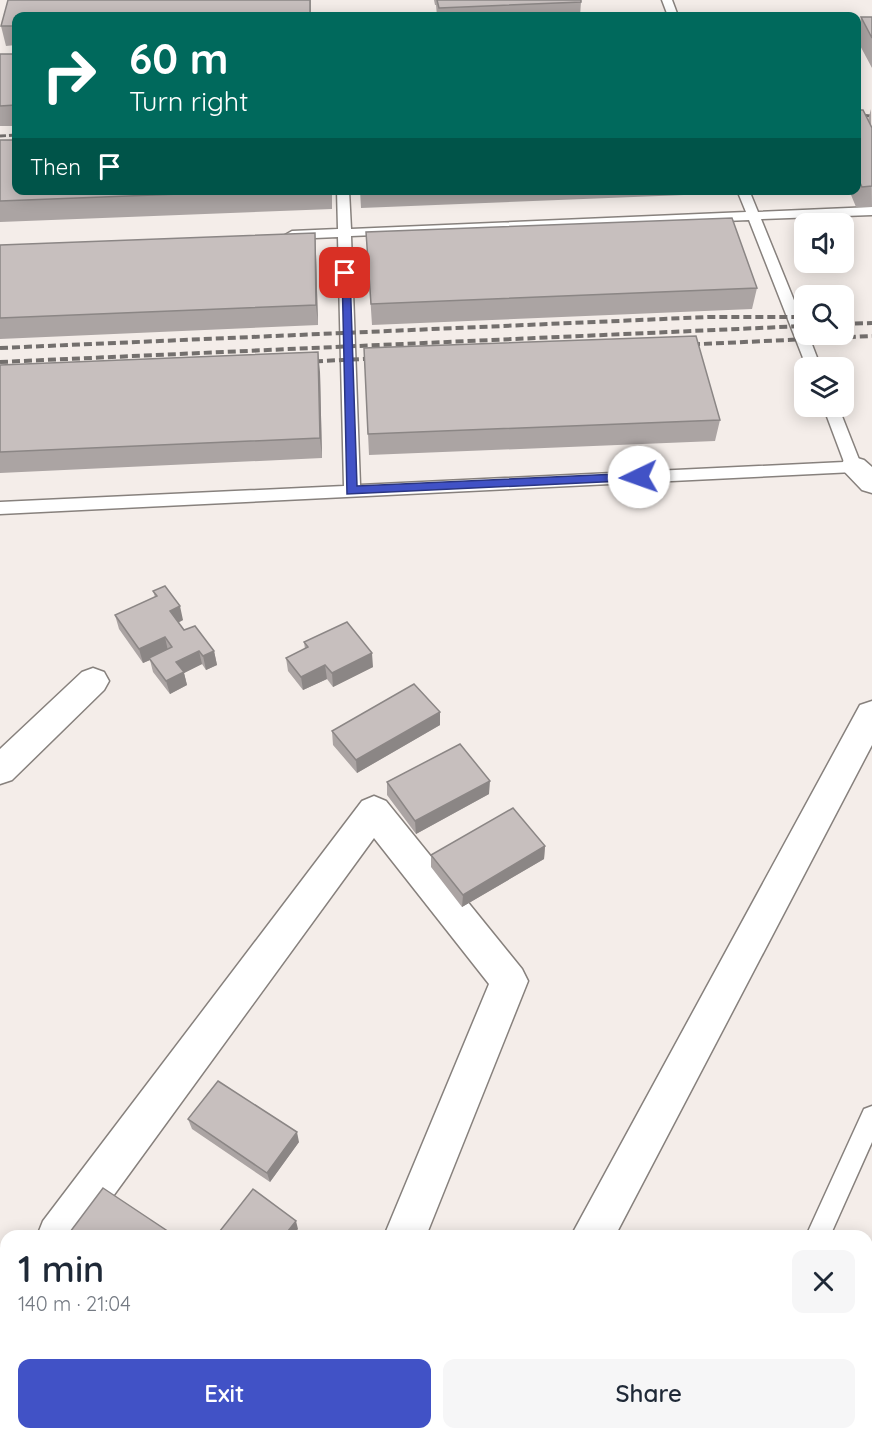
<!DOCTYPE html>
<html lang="en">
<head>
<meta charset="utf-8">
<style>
  :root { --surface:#fff; --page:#f6f6f7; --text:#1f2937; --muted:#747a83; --accent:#4152c6 }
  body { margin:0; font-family:Quicksand,sans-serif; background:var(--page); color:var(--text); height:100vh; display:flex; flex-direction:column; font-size:22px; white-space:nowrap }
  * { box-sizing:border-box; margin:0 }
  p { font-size:20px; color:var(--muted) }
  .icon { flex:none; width:33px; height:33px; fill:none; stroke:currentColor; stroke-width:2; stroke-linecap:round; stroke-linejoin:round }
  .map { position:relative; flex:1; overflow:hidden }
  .side { position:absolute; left:0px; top:1230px; width:873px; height:210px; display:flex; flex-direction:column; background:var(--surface); border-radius:18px 18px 0 0; box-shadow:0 3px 15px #0003 }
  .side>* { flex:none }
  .guide { position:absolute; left:12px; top:12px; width:849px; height:183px; border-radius:12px; box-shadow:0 3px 15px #0003; background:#00695c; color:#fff; overflow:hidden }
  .fabs { position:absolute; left:794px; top:213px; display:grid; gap:12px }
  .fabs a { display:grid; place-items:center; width:60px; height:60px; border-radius:12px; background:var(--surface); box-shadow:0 3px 15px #0003; font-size:30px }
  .pin { position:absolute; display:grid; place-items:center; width:51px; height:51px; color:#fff; margin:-26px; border-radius:12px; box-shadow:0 3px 9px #0006 }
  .me { position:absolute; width:66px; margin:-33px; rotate:267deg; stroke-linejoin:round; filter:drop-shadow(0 0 4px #0008) }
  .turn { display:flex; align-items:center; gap:21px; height:126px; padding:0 18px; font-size:27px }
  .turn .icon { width:78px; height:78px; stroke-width:2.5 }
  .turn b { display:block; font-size:42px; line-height:51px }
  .then { display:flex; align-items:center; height:57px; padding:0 18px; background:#0003; gap:12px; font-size:22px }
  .round { display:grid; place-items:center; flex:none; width:63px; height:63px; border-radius:12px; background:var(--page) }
  .head { display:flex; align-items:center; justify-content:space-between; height:102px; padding:0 18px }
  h1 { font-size:36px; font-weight:600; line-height:45px }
  .primary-button { display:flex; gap:12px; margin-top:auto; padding:12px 18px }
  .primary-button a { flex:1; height:69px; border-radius:12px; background:var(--accent); color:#fff; font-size:24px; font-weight:600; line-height:69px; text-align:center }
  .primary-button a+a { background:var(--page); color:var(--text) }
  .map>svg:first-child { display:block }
</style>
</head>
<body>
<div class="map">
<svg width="872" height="1440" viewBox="0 0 872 1440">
  <rect width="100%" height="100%" fill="#f4ede9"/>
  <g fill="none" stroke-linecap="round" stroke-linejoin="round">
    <defs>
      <path id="lane" d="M 662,0 L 672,0 L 678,16 L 668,16 Z
        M 337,190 L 349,190 L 351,229 L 746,212 L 737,190 L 749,190 L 758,212 L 872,207 L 872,215 L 761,219 L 804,325 L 804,334 L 808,334 L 821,368 L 807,368 L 749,220 L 351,236 L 360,485 L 844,462 L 823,406 L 838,406 L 862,467 L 854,472 L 0,514 L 0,502 L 344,486 L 338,237 L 292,239 L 285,235 L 292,231 L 338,229 Z
        M 872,1106 L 872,1142 L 830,1236 L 806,1236 L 864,1109 Z
        M 717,1434 L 743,1434 L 740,1440 L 714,1440 Z"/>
      <path id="street" d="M 854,457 L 864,460 L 872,467 L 872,493 L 862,490 L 840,467 L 844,460 Z
        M 93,668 L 104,672 L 109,681 L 104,690 L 12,780 L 0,784 L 0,749 L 82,672 Z
        M 872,701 L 872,745 L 615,1236 L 571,1236 L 860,705 Z
        M 374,796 L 386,801 L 522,969 L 528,981 L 426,1236 L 384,1236 L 489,984 L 374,838 L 84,1236 L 37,1236 L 43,1221 L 362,801 Z
        M 6,1284 L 6,1334 L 0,1336 L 0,1286 Z
        M 346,1434 L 395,1434 L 397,1440 L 348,1440 Z
        M 460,1434 L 508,1434 L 506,1440 L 458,1440 Z"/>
    </defs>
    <!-- lane casing -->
    <use href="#lane" stroke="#87817d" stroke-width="3"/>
    <!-- street casing -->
    <use href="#street" stroke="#87817d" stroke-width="3"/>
    <!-- lane -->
    <use href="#lane" fill="#fff" fill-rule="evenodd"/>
    <!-- street -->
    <use href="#street" fill="#fff" fill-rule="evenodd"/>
    <!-- rail-far1 -->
    <path stroke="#736f6d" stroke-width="3" stroke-dasharray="6 3" stroke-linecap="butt" d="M 856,115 L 872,116
      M 0,136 L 16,135"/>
    <!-- rail -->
    <path stroke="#736f6d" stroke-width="4" stroke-dasharray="8 4" stroke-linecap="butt" d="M 843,324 L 872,323
      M 680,345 L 872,336
      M 0,348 L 708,317 L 804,317
      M 0,362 L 804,326
      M 303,362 L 381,358"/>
  </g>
  <!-- wall -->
  <path fill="#aba4a3" d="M 8,0 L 311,0 L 311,16 L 16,16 L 16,45 L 6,46 L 1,26 Z
    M 434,0 L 581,0 L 581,2 L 580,16 L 437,16 L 436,5 L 435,5 Z
    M 861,17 L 872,17 L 872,68 L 856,38 Z
    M 0,54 L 16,54 L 16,126 L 0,126 Z
    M 871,109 L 872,207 L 856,207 L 849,190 L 856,190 L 856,110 L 868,120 Z
    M 0,140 L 16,190 L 332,190 L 332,209 L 0,222 Z
    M 360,190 L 710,190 L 709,194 L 361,208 Z
    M 366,232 L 757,288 L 752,309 L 372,325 Z
    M 0,245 L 316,254 L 318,325 L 0,339 Z
    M 364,348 L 720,420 L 715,441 L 369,455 Z
    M 0,365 L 320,372 L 322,458 L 0,473 Z
    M 153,591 L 183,620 L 178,623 L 184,630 L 214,651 L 217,665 L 206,670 L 202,664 L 184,673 L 187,685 L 170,694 L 153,672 L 150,660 L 143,663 L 119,629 L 115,615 L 155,597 Z
    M 304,642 L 373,667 L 333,687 L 327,679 L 303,690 L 288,671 L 286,658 L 305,649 Z
    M 440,712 L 440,725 L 357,773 L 333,745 L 332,731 Z
    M 387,782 L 489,794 L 416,834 L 387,795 Z
    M 545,846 L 544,859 L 462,907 L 431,867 L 431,855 Z
    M 188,1119 L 299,1142 L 270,1182 L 192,1129 Z
    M 872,1274 L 872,1440 L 804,1440 L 807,1434 L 867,1434 L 867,1287 Z"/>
  <!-- shaded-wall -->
  <path fill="#8b8685" d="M 315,233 L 316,254 L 318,325 L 316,305 Z
    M 318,352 L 320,372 L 322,458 L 320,438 Z
    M 180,606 L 183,620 L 173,625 L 170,611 Z
    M 165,637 L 168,651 L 149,658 L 150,660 L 143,663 L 139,649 Z
    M 199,651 L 202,664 L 184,673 L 187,685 L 170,694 L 166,681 L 176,662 Z
    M 214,651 L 217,665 L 206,670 L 203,656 Z
    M 372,653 L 373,667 L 333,687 L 332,673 Z
    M 325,665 L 327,679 L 303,690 L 301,677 Z
    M 440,712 L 440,725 L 357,773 L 356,760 Z
    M 490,781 L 489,794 L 416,834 L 415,821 Z
    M 545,846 L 544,859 L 462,907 L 463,895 Z
    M 297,1132 L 299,1142 L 270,1182 L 267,1173 Z
    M 296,1221 L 298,1229 L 293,1236 L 284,1236 Z
    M 0,1363 L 6,1368 L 6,1391 L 5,1392 L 6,1393 L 0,1389 Z
    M 53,1434 L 69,1434 L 64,1440 L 49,1440 Z"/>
  <!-- building -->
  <path fill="#c7bfbe" stroke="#8b8685" stroke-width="1.5" d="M 8,0 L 310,0 L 310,16 L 16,16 L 16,26 L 1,26 Z
    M 437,0 L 581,0 L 581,2 L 439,8 Z
    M 861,17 L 872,17 L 872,38 Z
    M 0,54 L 16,54 L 16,105 L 0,106 Z
    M 856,110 L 863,110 L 872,128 L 872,186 L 862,187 L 856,174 Z
    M 0,140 L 16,140 L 16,190 L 283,190 L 0,201 Z
    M 732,218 L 757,288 L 371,304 L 366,232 Z
    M 315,233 L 316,305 L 0,318 L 0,245 Z
    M 696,336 L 720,420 L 368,434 L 364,348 Z
    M 318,352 L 320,438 L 0,452 L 0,365 Z
    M 165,586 L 180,606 L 170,611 L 184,630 L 195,626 L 214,651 L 203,656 L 199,651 L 176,662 L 184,672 L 166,681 L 149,658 L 172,647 L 165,637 L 139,649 L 115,615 L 157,596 L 153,591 Z
    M 347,622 L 372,653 L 332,673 L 325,665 L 301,677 L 286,658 L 308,647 L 304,642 Z
    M 414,684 L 440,712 L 356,760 L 332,731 Z
    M 460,744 L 490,781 L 415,821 L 387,782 Z
    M 513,808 L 545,846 L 463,895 L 431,855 Z
    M 218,1081 L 297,1132 L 267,1173 L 188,1119 Z
    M 103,1188 L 175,1236 L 67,1236 Z
    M 253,1189 L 296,1221 L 284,1236 L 216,1236 Z
    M 872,1291 L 872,1440 L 811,1440 L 814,1434 L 867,1434 L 867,1303 Z
    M 0,1363 L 5,1368 L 0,1375 Z
    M 0,1389 L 6,1393 L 6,1434 L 53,1434 L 49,1440 L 0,1440 Z
    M 140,1434 L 173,1434 L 181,1440 L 135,1440 Z"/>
  <!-- route -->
  <path fill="#4152c6" stroke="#2a3581" stroke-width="1.5" d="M 342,270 L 350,273 L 357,486 L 639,473 L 644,477 L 643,480 L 347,494 Z"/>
</svg>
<div class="fabs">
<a><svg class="icon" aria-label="sound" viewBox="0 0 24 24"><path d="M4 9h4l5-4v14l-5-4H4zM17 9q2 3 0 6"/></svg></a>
<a><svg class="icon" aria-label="search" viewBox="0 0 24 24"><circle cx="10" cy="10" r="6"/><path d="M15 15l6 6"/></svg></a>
<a><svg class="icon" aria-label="layers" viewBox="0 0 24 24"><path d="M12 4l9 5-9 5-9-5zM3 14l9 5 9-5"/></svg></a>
</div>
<div class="pin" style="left:345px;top:273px;background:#d93025"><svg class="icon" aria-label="arrive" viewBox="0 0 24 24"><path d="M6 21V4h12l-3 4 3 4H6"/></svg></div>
<svg class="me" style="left:639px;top:477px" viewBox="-20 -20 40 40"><circle r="19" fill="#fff"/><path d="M0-13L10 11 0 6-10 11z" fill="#4152c6"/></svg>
<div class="guide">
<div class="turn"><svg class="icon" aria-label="right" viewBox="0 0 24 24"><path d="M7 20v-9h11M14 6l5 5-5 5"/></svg><div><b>60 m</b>Turn right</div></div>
<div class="then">Then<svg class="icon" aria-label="arrive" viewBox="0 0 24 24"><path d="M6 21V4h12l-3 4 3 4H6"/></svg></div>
</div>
<section class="side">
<div class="head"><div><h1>1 min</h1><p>140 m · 21:04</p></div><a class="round"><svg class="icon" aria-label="close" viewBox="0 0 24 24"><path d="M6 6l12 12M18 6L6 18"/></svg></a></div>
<div class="primary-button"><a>Exit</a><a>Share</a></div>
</section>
</div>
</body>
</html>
